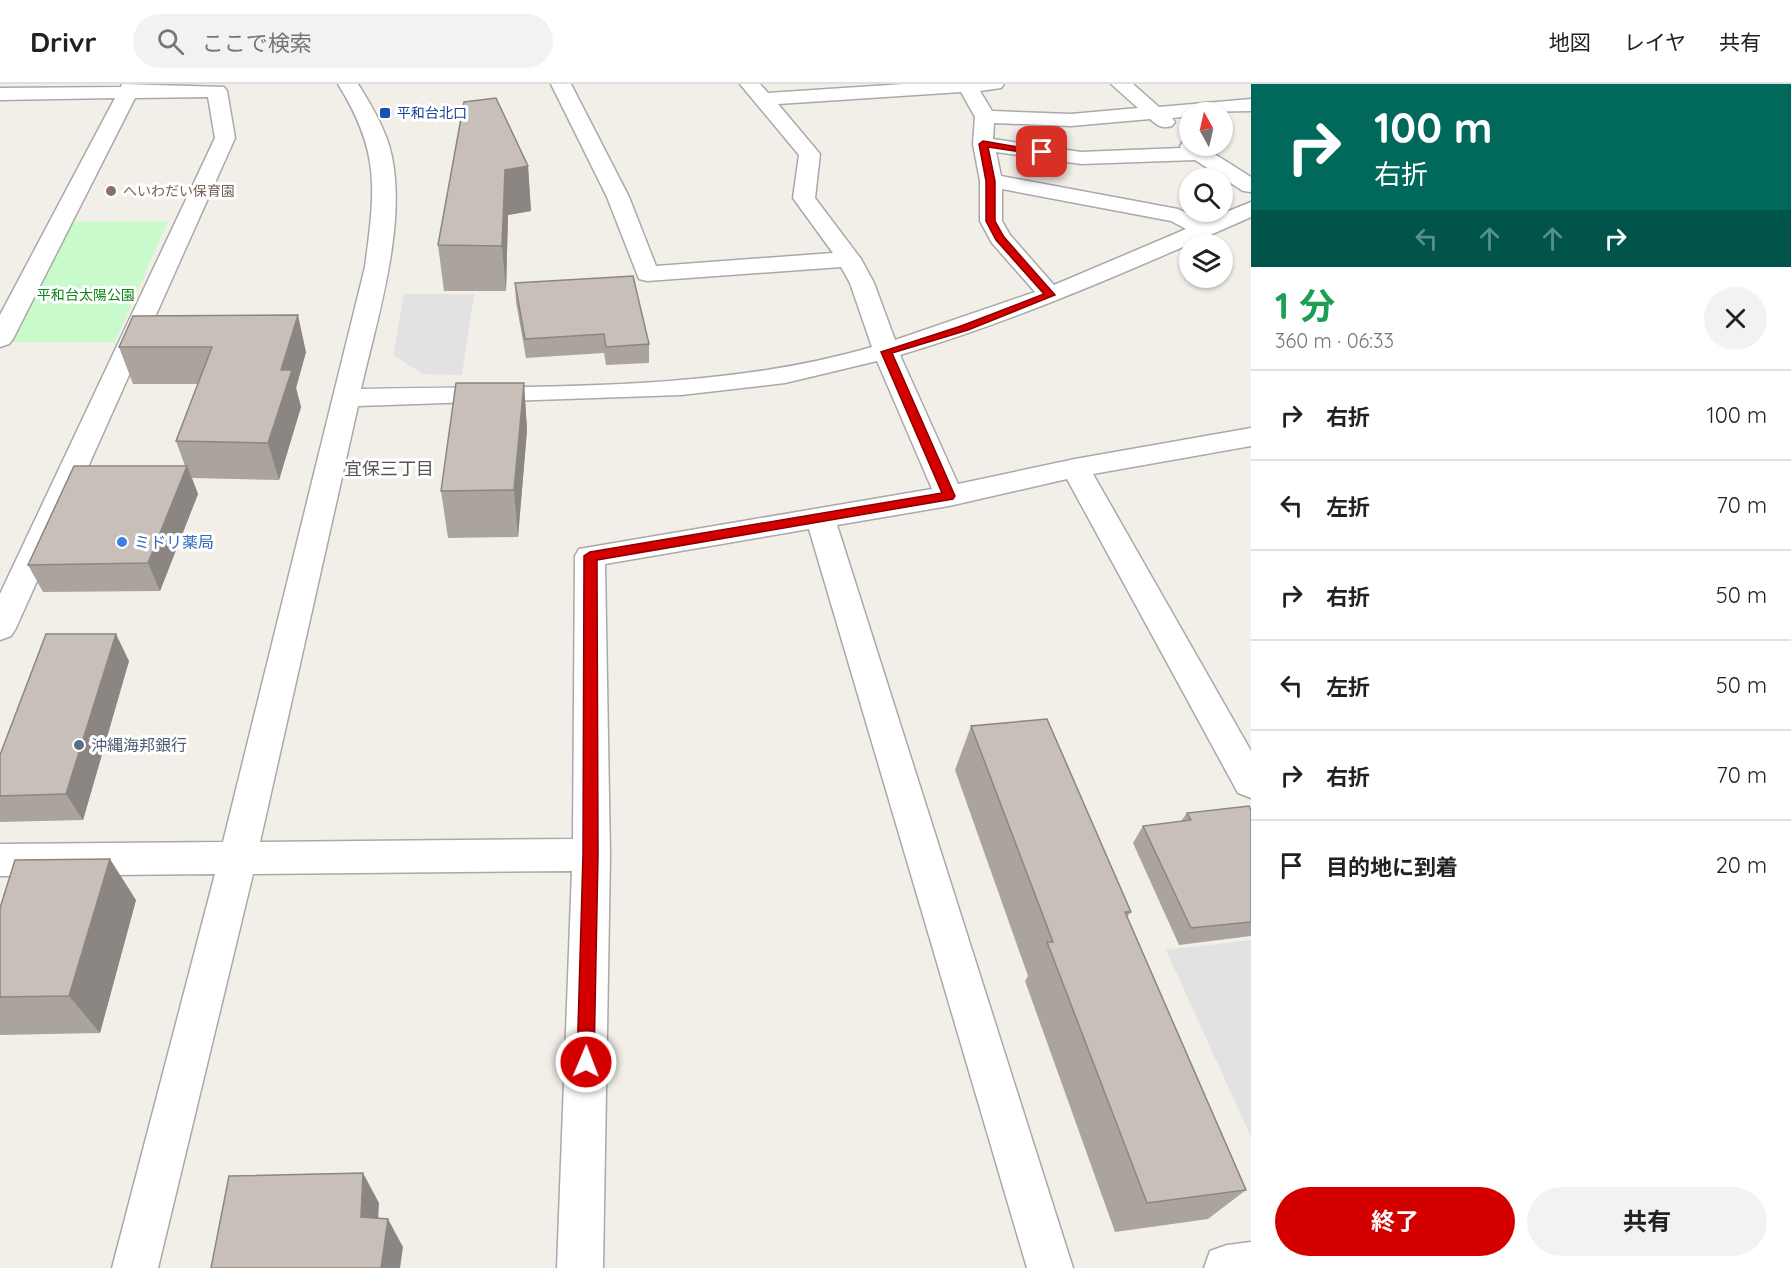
<!DOCTYPE html>
<html lang="ja">
<head>
<meta charset="utf-8">
<style>
  :root { --surface:#fff; --page:#f2f2f2; --text:#202124; --muted:#757577; --line:#e0e0e0; --accent:#d40000 }
  body { margin:0; font-family:Quicksand,"Noto Sans JP",sans-serif; background:var(--page); color:var(--text); height:100vh; display:flex; flex-direction:column; font-size:22px; white-space:nowrap }
  * { box-sizing:border-box; margin:0 }
  p { font-size:20px; color:var(--muted) }
  .icon { flex:none; width:33px; height:33px; fill:none; stroke:currentColor; stroke-width:2; stroke-linecap:round; stroke-linejoin:round }
  .map { position:relative; flex:1; overflow:hidden }
  .side { display:flex; flex-direction:column; background:var(--surface); width:540px }
  .side>* { flex:none }
  .hud { background:#00695c; color:#fff; overflow:hidden }
  .needle { width:39px; rotate:352deg }
  .buttons { position:absolute; left:1179px; top:18px; display:grid; gap:12px }
  .buttons a { display:grid; place-items:center; width:54px; height:54px; border-radius:50%; background:var(--surface); box-shadow:0 2px 4px #0004; font-size:30px }
  .pin { position:absolute; display:grid; place-items:center; width:51px; height:51px; color:#fff; margin:-26px; border-radius:12px; box-shadow:0 3px 9px #0006 }
  .me { position:absolute; width:66px; margin:-33px; rotate:1deg; stroke-linejoin:round; filter:drop-shadow(0 0 4px #0008) }
  .turn { display:flex; align-items:center; gap:21px; height:126px; padding:0 24px; font-size:27px }
  .turn .icon { width:78px; height:78px; stroke-width:2.5 }
  .turn b { display:block; font-size:42px; line-height:51px }
  .lanes { display:flex; align-items:center; height:57px; padding:0 24px; background:#0003; justify-content:center; gap:30px; direction:ltr }
  .lanes .off { opacity:.35 }
  .round { display:grid; place-items:center; flex:none; width:63px; height:63px; border-radius:32px; background:var(--page) }
  .headline { display:flex; align-items:center; justify-content:space-between; height:102px; padding:0 24px }
  h1 { font-size:36px; font-weight:700; line-height:45px; color:#1e9e55 }
  .button { display:flex; gap:12px; margin-top:auto; padding:12px 24px }
  .button a { flex:1; height:69px; border-radius:36px; background:var(--accent); color:#fff; font-size:24px; font-weight:700; line-height:69px; text-align:center }
  .button a+a { background:var(--page); color:var(--text) }
  ul { padding:0; list-style:none }
  li { display:flex; align-items:center; gap:18px; height:90px; padding:0 24px; border-top:2px solid var(--line) }
  li div { flex:1 }
  li b { display:block; font-size:22px }
  li em { font-style:normal }
  header { display:flex; align-items:center; gap:36px; box-sizing:border-box; height:84px; padding:0 30px; background:var(--surface); border-bottom:2px solid var(--line) }
  header strong { font-size:28px }
  nav { display:flex; gap:33px; margin-inline-start:auto; font-size:21px }
  .search { width:420px; height:54px; background:var(--page); display:flex; align-items:center; gap:15px; box-sizing:border-box; padding:0 21px; border-radius:33px; color:var(--muted); font-size:22px }
  main { display:flex; flex:1; min-height:0 }
  .map>svg:first-child { display:block }
</style>
</head>
<body>
<header>
<strong>Drivr</strong>
<div class="search"><svg class="icon" aria-label="search" viewBox="0 0 24 24"><circle cx="10" cy="10" r="6"/><path d="M15 15l6 6"/></svg>ここで検索</div>
<nav><a>地図</a><a>レイヤ</a><a>共有</a></nav>
</header>
<main>
<div class="map">
<svg width="1251" height="1184" viewBox="0 0 1251 1184">
  <rect width="100%" height="100%" fill="#f2efe9"/>
  <!-- park -->
  <path fill="#c8facc" d="M 168,137 L 115,258 L 11,258 L 72,138 Z"/>
  <!-- parking -->
  <path fill="#e2e2e2" d="M 404,210 L 474,210 L 462,291 L 423,290 L 393,271 Z
    M 1251,856 L 1251,1053 L 1166,866 Z"/>
  <g fill="none" stroke-linecap="round" stroke-linejoin="round">
    <defs>
      <path id="minor" d="M 122,0 L 224,3 L 227,7 L 235,54 L 16,544 L 11,552 L 0,556 L 0,510 L 215,54 L 208,13 L 135,14 L 13,255 L 9,260 L 0,263 L 0,231 L 115,14 L 0,16 L 0,4 L 121,3 Z
        M 338,0 L 358,0 C 370,19 382,39 389,61 C 410,133 377,234 361,305 C 528,301 711,310 872,263 L 850,199 L 841,183 L 647,197 L 639,195 L 607,113 L 551,0 L 571,0 L 629,113 L 656,182 L 833,169 L 793,114 L 799,71 L 740,0 L 760,0 L 768,9 L 904,0 L 1004,0 L 1001,4 L 980,7 L 992,27 L 1071,30 L 1138,24 L 1111,0 L 1133,0 L 1159,23 L 1251,15 L 1251,27 L 1190,28 L 1190,32 L 1172,34 L 1175,38 L 1172,42 C 1162,45 1158,42 1150,35 L 1071,42 L 994,39 L 993,55 L 1081,68 L 1181,64 L 1180,62 L 1183,58 L 1190,56 L 1190,62 L 1202,62 L 1251,93 L 1251,108 L 1243,107 L 1195,76 L 1081,80 L 996,68 L 1001,92 L 1178,125 L 1204,137 L 1251,118 L 1251,133 C 1136,184 1021,235 900,271 L 958,400 L 1075,375 L 1251,344 L 1251,362 L 1093,390 L 1251,667 L 1251,714 L 1238,709 L 1067,395 L 949,422 L 837,441 L 1073,1184 L 1027,1184 L 809,445 L 605,480 L 610,771 L 603,1184 L 557,1184 L 572,787 L 253,790 L 158,1184 L 112,1184 L 215,790 L 0,792 L 0,760 L 223,758 L 365,183 C 375,106 381,69 338,0 ZM 961,8 L 975,33 L 973,60 L 980,97 L 980,137 L 992,159 L 1035,208 L 895,256 L 874,199 L 861,175 L 815,114 L 820,70 L 778,20 ZM 1002,105 L 1171,137 L 1186,145 L 1054,201 L 1010,151 L 1002,137 ZM 877,277 L 932,405 L 579,465 L 575,472 L 573,755 L 260,758 L 358,322 L 681,311 L 785,299 Z
        M 1251,1158 L 1251,1184 L 1204,1184 L 1210,1167 L 1227,1161 Z"/>
    </defs>
    <!-- minor casing -->
    <use href="#minor" stroke="#a9a9a9" stroke-width="3"/>
    <!-- minor -->
    <use href="#minor" fill="#fff" fill-rule="evenodd"/>
  </g>
  <!-- wall -->
  <path fill="#aba49e" d="M 528,82 L 531,127 L 508,131 L 506,207 L 444,207 L 438,161 Z
    M 515,199 L 649,260 L 649,279 L 606,281 L 604,269 L 526,274 L 516,218 Z
    M 133,232 L 306,268 L 296,304 L 301,323 L 279,396 L 192,394 L 198,410 L 160,507 L 43,508 L 28,481 L 185,382 L 176,357 L 198,300 L 133,300 L 119,263 Z
    M 524,299 L 527,346 L 518,453 L 448,454 L 441,407 Z
    M 129,577 L 83,736 L 0,738 L 0,671 Z
    M 971,642 L 1131,828 L 1127,833 L 1246,1106 L 1208,1135 L 1115,1148 L 1025,897 L 1028,892 L 955,686 Z
    M 1251,726 L 1251,852 L 1179,861 L 1133,759 L 1143,742 L 1181,737 L 1187,729 Z
    M 136,816 L 100,949 L 0,951 L 0,824 Z"/>
  <!-- shaded-wall -->
  <path fill="#8b8681" d="M 528,82 L 531,127 L 508,131 L 506,207 L 502,162 L 505,86 Z
    M 298,231 L 306,268 L 296,304 L 301,323 L 279,396 L 268,359 L 281,286 Z
    M 524,299 L 527,346 L 518,453 L 514,406 Z
    M 187,382 L 198,410 L 160,507 L 148,479 Z
    M 116,550 L 129,577 L 83,736 L 66,710 Z
    M 110,775 L 136,816 L 100,949 L 69,912 Z
    M 363,1089 L 379,1119 L 377,1161 L 361,1133 Z
    M 388,1135 L 403,1163 L 400,1184 L 381,1184 Z"/>
  <!-- building -->
  <path fill="#c7bfb8" stroke="#8b8681" stroke-width="1.5" d="M 496,14 L 528,82 L 505,86 L 502,162 L 438,161 L 464,18 Z
    M 633,192 L 649,260 L 606,263 L 604,250 L 525,255 L 515,199 Z
    M 298,231 L 281,286 L 292,286 L 268,359 L 176,357 L 212,263 L 119,263 L 133,232 Z
    M 456,299 L 524,299 L 514,406 L 441,407 Z
    M 74,382 L 187,382 L 148,479 L 28,481 Z
    M 46,550 L 116,550 L 66,710 L 0,712 L 0,671 Z
    M 1047,635 L 1131,828 L 1125,828 L 1246,1106 L 1147,1119 L 1047,858 L 1053,858 L 971,642 Z
    M 1249,722 L 1251,726 L 1251,838 L 1191,844 L 1143,742 L 1191,736 L 1187,729 Z
    M 110,775 L 69,912 L 0,913 L 0,824 L 15,776 Z
    M 363,1089 L 361,1133 L 388,1135 L 381,1184 L 211,1184 L 229,1092 Z"/>
  <!-- route -->
  <path fill="#d40000" stroke="#8a0000" stroke-width="1.5" d="M 983,57 L 1046,68 L 1042,71 L 988,63 L 995,97 L 995,137 L 1004,153 L 1055,211 L 968,246 L 892,269 L 955,412 L 953,415 L 597,476 L 598,771 L 594,978 L 592,984 L 586,986 L 579,984 L 577,978 L 583,771 L 584,472 L 590,468 L 942,409 L 881,268 L 961,242 L 1044,210 L 996,156 L 986,137 L 986,97 L 979,60 Z"/>
  <!-- markers -->
  <rect fill="#1a4fb4" stroke="#fff" stroke-width="2" x="379" y="23" width="12" height="12" rx="3"/>
  <circle fill="#8d6e63" stroke="#fff" stroke-width="2" cx="111" cy="107" r="6"/>
  <circle fill="#3f7fe0" stroke="#fff" stroke-width="2" cx="122" cy="458" r="6"/>
  <circle fill="#5c6f8a" stroke="#fff" stroke-width="2" cx="79" cy="661" r="6"/>
  <g text-anchor="middle" dominant-baseline="central" stroke-width="6" stroke-linejoin="round" paint-order="stroke">
    <!-- far-transit labels -->
    <g font-size="14" fill="#164399" stroke="#fff" text-anchor="start">
      <text x="397" y="29">平和台北口</text>
    </g>
    <!-- far-education labels -->
    <g font-size="14" fill="#785e54" stroke="#fff" text-anchor="start">
      <text x="123" y="107">へいわだい保育園</text>
    </g>
    <!-- far-park labels -->
    <g font-size="14" fill="#0c8416" stroke="#fff">
      <text x="86" y="211">平和台太陽公園</text>
    </g>
    <!-- shop labels -->
    <g font-size="16" fill="#366cbe" stroke="#fff" text-anchor="start">
      <text x="134" y="458">ミドリ薬局</text>
    </g>
    <!-- service labels -->
    <g font-size="16" fill="#4e5e75" stroke="#fff" text-anchor="start">
      <text x="91" y="661">沖縄海邦銀行</text>
    </g>
    <!-- neighbourhood labels -->
    <g font-size="18" fill="#555" stroke="#fff">
      <text x="389" y="384">宜保三丁目</text>
    </g>
  </g>
</svg>
<div class="buttons">
<a><svg class="needle" viewBox="-14 -14 28 28"><path d="M0-13l5 13h-10z" fill="#e53935"/><path d="M0 13l5-13h-10z" fill="#757577"/></svg></a>
<a><svg class="icon" aria-label="search" viewBox="0 0 24 24"><circle cx="10" cy="10" r="6"/><path d="M15 15l6 6"/></svg></a>
<a><svg class="icon" aria-label="layers" viewBox="0 0 24 24"><path d="M12 4l9 5-9 5-9-5zM3 14l9 5 9-5"/></svg></a>
</div>
<div class="pin" style="left:1042px;top:68px;background:#d93025"><svg class="icon" aria-label="arrive" viewBox="0 0 24 24"><path d="M6 21V4h12l-3 4 3 4H6"/></svg></div>
<svg class="me" style="left:586px;top:978px" viewBox="-20 -20 40 40"><circle r="17" fill="#d40000" stroke="#fff" stroke-width="3"/><path d="M0-11L8 9 0 5-8 9z" fill="#fff"/></svg>
</div>
<section class="side">
<div class="hud">
<div class="turn"><svg class="icon" aria-label="right" viewBox="0 0 24 24"><path d="M7 20v-9h11M14 6l5 5-5 5"/></svg><div><b>100 m</b>右折</div></div>
<div class="lanes"><svg class="icon off" aria-label="left" viewBox="0 0 24 24"><path d="M17 20v-9H6M10 6l-5 5 5 5"/></svg><svg class="icon off" aria-label="ahead" viewBox="0 0 24 24"><path d="M12 20V5M6 11l6-6 6 6"/></svg><svg class="icon off" aria-label="ahead" viewBox="0 0 24 24"><path d="M12 20V5M6 11l6-6 6 6"/></svg><svg class="icon" aria-label="right" viewBox="0 0 24 24"><path d="M7 20v-9h11M14 6l5 5-5 5"/></svg></div>
</div>
<div class="headline"><div><h1>1 分</h1><p>360 m · 06:33</p></div><a class="round"><svg class="icon" aria-label="close" viewBox="0 0 24 24"><path d="M6 6l12 12M18 6L6 18"/></svg></a></div>
<ul>
<li><svg class="icon" aria-label="right" viewBox="0 0 24 24"><path d="M7 20v-9h11M14 6l5 5-5 5"/></svg><div><b>右折</b></div><em>100 m</em></li>
<li><svg class="icon" aria-label="left" viewBox="0 0 24 24"><path d="M17 20v-9H6M10 6l-5 5 5 5"/></svg><div><b>左折</b></div><em>70 m</em></li>
<li><svg class="icon" aria-label="right" viewBox="0 0 24 24"><path d="M7 20v-9h11M14 6l5 5-5 5"/></svg><div><b>右折</b></div><em>50 m</em></li>
<li><svg class="icon" aria-label="left" viewBox="0 0 24 24"><path d="M17 20v-9H6M10 6l-5 5 5 5"/></svg><div><b>左折</b></div><em>50 m</em></li>
<li><svg class="icon" aria-label="right" viewBox="0 0 24 24"><path d="M7 20v-9h11M14 6l5 5-5 5"/></svg><div><b>右折</b></div><em>70 m</em></li>
<li><svg class="icon" aria-label="arrive" viewBox="0 0 24 24"><path d="M6 21V4h12l-3 4 3 4H6"/></svg><div><b>目的地に到着</b></div><em>20 m</em></li>
</ul>
<div class="button"><a>終了</a><a>共有</a></div>
</section>
</main>
</body>
</html>
